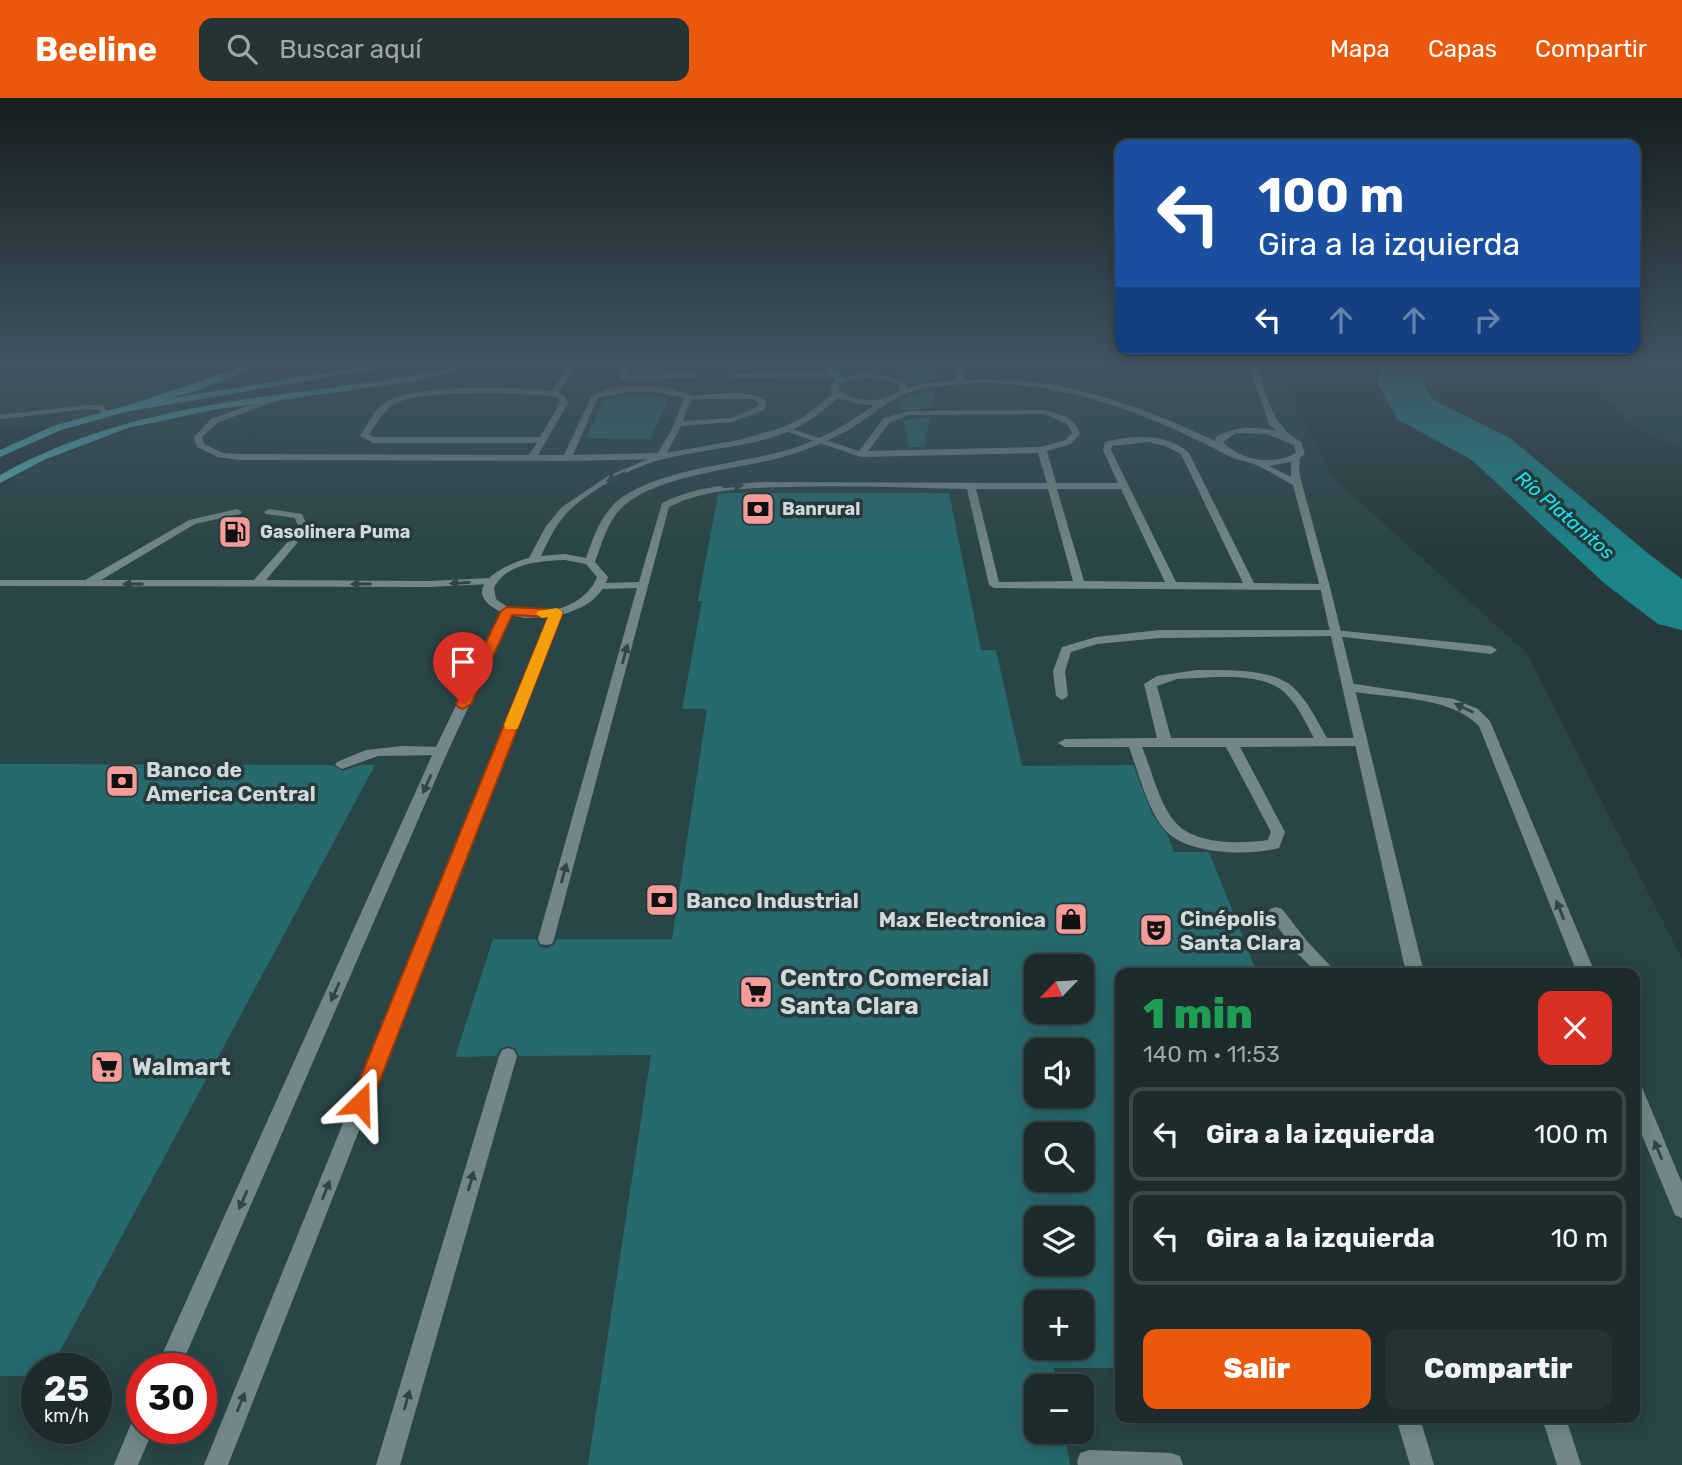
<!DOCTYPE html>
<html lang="es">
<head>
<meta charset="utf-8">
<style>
  :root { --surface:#1d2b2c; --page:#253334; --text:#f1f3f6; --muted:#a0a7a9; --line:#3b4748; --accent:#ea580c }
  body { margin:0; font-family:Rubik,sans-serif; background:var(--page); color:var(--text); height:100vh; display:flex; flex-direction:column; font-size:26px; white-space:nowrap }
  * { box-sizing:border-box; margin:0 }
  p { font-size:23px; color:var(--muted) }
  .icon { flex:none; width:38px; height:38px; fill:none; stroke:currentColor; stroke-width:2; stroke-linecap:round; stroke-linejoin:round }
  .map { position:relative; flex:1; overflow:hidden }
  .side { position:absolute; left:1115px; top:870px; width:525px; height:455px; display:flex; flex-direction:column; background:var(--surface); border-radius:14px; box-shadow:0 4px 18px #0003,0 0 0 2px var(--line) }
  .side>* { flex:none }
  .guide { position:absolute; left:1115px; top:42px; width:525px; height:214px; border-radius:14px; box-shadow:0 4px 18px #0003,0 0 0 2px var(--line); background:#1a4fa0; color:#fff; overflow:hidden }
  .needle { width:46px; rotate:245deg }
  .tools { position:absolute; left:1024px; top:856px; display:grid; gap:14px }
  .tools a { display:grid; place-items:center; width:70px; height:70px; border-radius:14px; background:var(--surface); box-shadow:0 4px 18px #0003,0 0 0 2px var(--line); font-size:35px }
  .speed { position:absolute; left:21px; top:1255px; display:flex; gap:14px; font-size:35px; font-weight:700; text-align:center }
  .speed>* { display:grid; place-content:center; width:91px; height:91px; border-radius:50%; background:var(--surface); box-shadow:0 4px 18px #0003,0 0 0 2px var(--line); line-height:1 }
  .speed small { font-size:18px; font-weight:400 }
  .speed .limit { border:10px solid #d22; background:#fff; color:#111 }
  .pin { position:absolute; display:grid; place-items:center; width:60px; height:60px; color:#fff; margin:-72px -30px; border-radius:50% 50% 50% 0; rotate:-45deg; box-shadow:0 0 7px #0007 }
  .pin .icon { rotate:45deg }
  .me { position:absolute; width:77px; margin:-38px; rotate:22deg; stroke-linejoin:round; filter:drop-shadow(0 0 5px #0008) }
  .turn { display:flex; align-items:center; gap:24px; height:147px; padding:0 28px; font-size:32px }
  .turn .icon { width:91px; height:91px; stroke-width:2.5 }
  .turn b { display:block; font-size:49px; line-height:60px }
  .lanes { display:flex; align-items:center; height:66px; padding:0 28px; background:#0003; justify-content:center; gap:35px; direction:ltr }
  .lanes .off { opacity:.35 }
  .round { display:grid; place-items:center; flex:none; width:74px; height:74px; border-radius:14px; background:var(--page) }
  .headline { display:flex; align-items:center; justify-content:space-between; height:119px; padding:0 28px }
  h1 { font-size:42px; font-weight:800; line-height:52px; color:#1e9e55 }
  .action { display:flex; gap:14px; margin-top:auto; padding:14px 28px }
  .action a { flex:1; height:80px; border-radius:14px; background:var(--accent); color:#fff; font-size:28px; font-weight:800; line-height:80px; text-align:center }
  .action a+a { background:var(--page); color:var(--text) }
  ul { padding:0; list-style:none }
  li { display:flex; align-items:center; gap:21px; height:94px; margin:0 14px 10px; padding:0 14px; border:4px solid var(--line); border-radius:14px }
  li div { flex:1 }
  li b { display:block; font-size:26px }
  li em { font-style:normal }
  header { display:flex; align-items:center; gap:42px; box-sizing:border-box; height:98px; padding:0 35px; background:var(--accent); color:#fff }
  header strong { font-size:33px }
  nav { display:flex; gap:38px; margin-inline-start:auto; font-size:24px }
  .search { width:490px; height:63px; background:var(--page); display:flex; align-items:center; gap:18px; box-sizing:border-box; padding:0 24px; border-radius:14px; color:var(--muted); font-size:26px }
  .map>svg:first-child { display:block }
</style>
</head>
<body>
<header>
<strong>Beeline</strong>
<div class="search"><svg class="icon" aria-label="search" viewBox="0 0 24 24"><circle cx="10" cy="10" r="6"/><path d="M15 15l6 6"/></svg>Buscar aquí</div>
<nav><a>Mapa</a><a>Capas</a><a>Compartir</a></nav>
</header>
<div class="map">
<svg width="1682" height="1367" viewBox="0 0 1682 1367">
  <rect width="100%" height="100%" fill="#27393a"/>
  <!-- built -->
  <path fill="#294546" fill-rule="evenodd" d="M 0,265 L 1280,265 L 1331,378 L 1526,554 L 1682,861 L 1682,1367 L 0,1367 L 0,390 L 31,369 L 141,327 L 0,328 ZM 1036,868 L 1082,868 L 1082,914 L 1036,914 ZM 1120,875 L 1634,875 L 1634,1320 L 1120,1320 ZM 1036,952 L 1082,952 L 1082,998 L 1036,998 ZM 1036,1036 L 1082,1036 L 1082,1082 L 1036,1082 ZM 1036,1120 L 1082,1120 L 1082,1166 L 1036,1166 ZM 1036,1204 L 1082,1204 L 1082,1250 L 1036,1250 ZM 37,1270 L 96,1270 L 96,1330 L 37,1330 ZM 142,1270 L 201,1270 L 201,1330 L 142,1330 ZM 1036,1288 L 1082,1288 L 1082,1334 L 1036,1334 Z
    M 1571,265 L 1682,265 L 1682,351 L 1640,333 Z"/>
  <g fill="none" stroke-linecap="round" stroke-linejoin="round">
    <!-- river -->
    <path fill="#1a848a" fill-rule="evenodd" d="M 1380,265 L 1424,265 L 1424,286 L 1433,302 L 1510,340 L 1650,457 L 1682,481 L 1682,532 L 1658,526 L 1604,485 L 1472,362 L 1397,321 L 1378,286 Z"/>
  </g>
  <!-- building -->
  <path fill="#266a6e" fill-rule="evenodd" d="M 890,265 L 942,265 L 938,281 L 909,287 L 907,283 L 893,277 Z
    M 936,291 L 932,310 L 901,313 L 899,302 Z
    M 628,297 L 669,300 L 650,341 L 586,340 L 604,301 Z
    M 930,319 L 924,349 L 909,349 L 903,322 Z
    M 728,395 L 949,395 L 981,552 L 996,552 L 1022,668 L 1133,667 L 1152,716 L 1168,738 L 1174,754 L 1209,754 L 1257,875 L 1120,875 L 1120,1270 L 1054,1270 L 1057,1288 L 1036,1288 L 1036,1334 L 1064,1334 L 1070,1367 L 588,1367 L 651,957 L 519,958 L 515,950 L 507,948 L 500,951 L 496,958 L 455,959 L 493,841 L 536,841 L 540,849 L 546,850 L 554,847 L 557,841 L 672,841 L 707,611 L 682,611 L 702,503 L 698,503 L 718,396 ZM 1036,868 L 1082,868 L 1082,914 L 1036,914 ZM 1036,952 L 1082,952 L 1082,998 L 1036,998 ZM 1036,1036 L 1082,1036 L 1082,1082 L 1036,1082 ZM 1036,1120 L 1082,1120 L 1082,1166 L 1036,1166 ZM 1036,1204 L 1082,1204 L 1082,1250 L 1036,1250 Z
    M 0,666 L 332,667 L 343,673 L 360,667 L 375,667 L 51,1270 L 37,1270 L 37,1278 L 0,1278 Z"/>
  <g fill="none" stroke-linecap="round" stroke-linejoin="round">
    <!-- service -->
    <path fill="#738788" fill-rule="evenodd" d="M 623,265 L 631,265 L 627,277 L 694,276 L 698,278 L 694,280 L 623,281 L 619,279 Z
      M 954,265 L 962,265 L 965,285 L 958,283 Z
      M 568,269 L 575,271 L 558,295 L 565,298 L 568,305 L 538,357 L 564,357 L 591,299 C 611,286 643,287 666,290 C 675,292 684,296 692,297 C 715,298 749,289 767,304 L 764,312 L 732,324 L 681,328 L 665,358 L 661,361 L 567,363 L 240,362 L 218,359 L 197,349 L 194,339 L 211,321 L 279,297 L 283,299 L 282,301 L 217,325 L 202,339 L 204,346 L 223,355 L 240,356 L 529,357 L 537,345 L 373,345 L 360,338 C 368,326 374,312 386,304 C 414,285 517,289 552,293 ZM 628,294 L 655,294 L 684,300 L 672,331 L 658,355 L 573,357 L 598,300 ZM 499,295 L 552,298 L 559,301 L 560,305 L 540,339 L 374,339 L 369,337 C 376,326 382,314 393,307 C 414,293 473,296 499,295 ZM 691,301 L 753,301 L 759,305 L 757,309 L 731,320 L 683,323 Z
      M 839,275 L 840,277 L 836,279 L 732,280 L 728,278 L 732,276 Z
      M 88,307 L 102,307 L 110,315 L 106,317 L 97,311 L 88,311 L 0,321 L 0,317 Z
      M 1045,312 C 1060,316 1076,320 1080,336 L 1071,346 L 1047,353 L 1056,385 L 1118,385 L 1103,352 L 1105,344 C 1133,337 1167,335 1189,355 L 1254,485 L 1325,486 L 1330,489 L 1325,492 L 994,490 L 989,487 L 967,391 C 908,390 849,387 790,389 C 749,390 706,390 669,409 L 554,841 L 552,846 L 546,847 L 540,846 L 538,841 L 637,490 L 602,491 L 597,488 L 602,485 L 639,484 L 662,405 C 693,389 726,387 761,384 L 1047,385 L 1038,355 L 861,359 L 782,332 L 789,330 L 859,353 L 884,320 L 909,313 ZM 1044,316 L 1067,326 L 1072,335 L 1065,342 L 1041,349 L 868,353 L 890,324 L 910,317 ZM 1148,344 L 1165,348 L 1181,356 L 1243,485 L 1176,484 L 1111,352 L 1112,348 ZM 976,391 L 1048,391 L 1073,483 L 999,484 ZM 1057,391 L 1121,391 L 1165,484 L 1084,483 Z
      M 237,411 L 242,414 L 240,416 L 195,426 L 101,482 L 254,482 L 299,431 L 295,420 L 266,416 L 264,414 L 269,411 L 302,416 L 309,431 L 266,482 L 429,483 L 491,480 L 496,483 L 491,486 L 429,489 L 0,488 L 0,482 L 85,482 L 189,422 Z
      M 1160,532 L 1335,532 L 1491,548 L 1497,552 L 1491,556 L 1335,538 L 1160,540 L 1097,546 L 1071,554 L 1065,573 L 1068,598 L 1062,602 L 1056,598 L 1053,573 L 1062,549 L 1096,539 Z
      M 1197,572 C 1224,572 1272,570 1293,589 C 1308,603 1317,623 1327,640 L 1360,640 L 1367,644 L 1360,648 L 1240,649 L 1285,734 L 1279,750 C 1249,758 1189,757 1166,733 C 1148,714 1138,673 1129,649 L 1065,649 L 1058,645 L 1065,641 L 1157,640 L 1144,586 L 1157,578 ZM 1197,580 C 1224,579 1267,575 1287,597 C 1299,609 1306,626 1314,640 L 1171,640 L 1157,588 L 1177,581 ZM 1142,649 L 1226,649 L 1271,734 L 1268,742 C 1240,746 1195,747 1175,724 C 1158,704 1152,672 1142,649 Z
      M 1348,585 L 1454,601 L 1478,611 L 1490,623 L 1595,875 L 1577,875 L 1479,628 C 1448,596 1386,601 1344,592 L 1342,589 Z
      M 402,648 L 441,649 L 448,653 L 441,657 L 378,658 L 342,671 L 335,667 L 337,664 L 366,652 Z
      M 1276,809 L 1282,811 L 1307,843 L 1337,875 L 1317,875 L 1295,853 L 1268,815 L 1270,811 Z
      M 508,950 L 514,952 L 517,958 L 400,1367 L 376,1367 L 499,958 L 502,952 Z
      M 1634,985 L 1641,987 L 1682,1085 L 1682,1120 L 1675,1117 L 1634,1018 Z
      M 1396,1320 L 1420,1320 L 1434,1367 L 1410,1367 Z
      M 1089,1352 L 1171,1355 L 1180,1358 L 1183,1367 L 1078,1367 L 1077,1364 L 1080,1355 Z"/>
    <!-- minor -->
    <path fill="#738788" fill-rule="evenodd" d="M 1248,265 L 1256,265 C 1267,297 1270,326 1301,344 L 1305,356 L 1300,360 L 1299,372 L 1302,386 L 1330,489 L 1424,875 L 1406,875 L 1320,489 L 1293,387 C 1281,381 1268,372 1256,367 C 1249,363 1239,363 1231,359 C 1148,315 1060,280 964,286 C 948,287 932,288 917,292 C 892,299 874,316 853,329 C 828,344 803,354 775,361 C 732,372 645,379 617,415 C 606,429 601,447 595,464 L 608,479 C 600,502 584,510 561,517 L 228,1367 L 204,1367 L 549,519 L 524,520 L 511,517 L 448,653 L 180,1270 L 156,1270 L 434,653 L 501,514 C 455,492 504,466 529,460 L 546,428 L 562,409 L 608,378 L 660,356 L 739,342 L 781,330 L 802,320 L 833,296 L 830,293 L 831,286 C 852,271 884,274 906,285 L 907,290 C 925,284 946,283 965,282 C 1054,276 1136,306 1215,343 L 1217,338 C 1237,328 1254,328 1276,333 L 1269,326 ZM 869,280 L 888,282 L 899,288 L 898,294 C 880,305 856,305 838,292 L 839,287 L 850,282 ZM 838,300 L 858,306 L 874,307 C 847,327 817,344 784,353 C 736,366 653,372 616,404 C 600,419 593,440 586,460 L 565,456 L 541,458 C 548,443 555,428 566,416 C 586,394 634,368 663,361 C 707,350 753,350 794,331 C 811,323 825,311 838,300 ZM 1236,335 L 1267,336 L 1294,347 L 1296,355 C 1274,368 1241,363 1223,344 ZM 1291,364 L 1291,379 L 1269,368 ZM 565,462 L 586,466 L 597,479 C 584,514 524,526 496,501 L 494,490 C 506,465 540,463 565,462 Z
      M 142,1318 L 142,1330 L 154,1330 L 138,1367 L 114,1367 L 133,1321 Z
      M 1542,1320 L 1566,1320 L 1581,1367 L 1557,1367 Z"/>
    <!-- primary -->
    <path fill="#52afb4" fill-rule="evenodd" d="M 388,265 L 410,265 L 125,314 L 61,332 L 0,359 L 0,352 L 53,328 L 124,308 Z
      M 469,265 L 483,265 L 414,283 L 213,312 L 128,330 L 44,362 L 0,385 L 0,377 C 97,323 197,307 306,293 C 360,285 416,281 469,265 Z"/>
    <!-- trunk -->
    <path fill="#47bcc2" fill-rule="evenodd" d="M 253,265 L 268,265 L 195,293 L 124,314 L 118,311 Z
      M 358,265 L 390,265 L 394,268 L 389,271 Z
      M 818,265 L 829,265 L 846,282 L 837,284 Z"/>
  </g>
  <!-- one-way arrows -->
  <defs><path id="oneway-solid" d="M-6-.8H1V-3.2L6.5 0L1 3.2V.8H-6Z" transform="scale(1.75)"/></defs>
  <g fill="#324546">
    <use href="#oneway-solid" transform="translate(616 379) rotate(155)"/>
    <use href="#oneway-solid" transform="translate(733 388) rotate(-4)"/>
    <use href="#oneway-solid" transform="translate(460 485) rotate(177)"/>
    <use href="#oneway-solid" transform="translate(133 486) rotate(-180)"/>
    <use href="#oneway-solid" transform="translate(361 486) rotate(-180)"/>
    <use href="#oneway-solid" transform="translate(625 556) rotate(-75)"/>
    <use href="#oneway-solid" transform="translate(1464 610) rotate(-154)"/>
    <use href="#oneway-solid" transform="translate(427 686) rotate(114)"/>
    <use href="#oneway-solid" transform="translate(564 775) rotate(-75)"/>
    <use href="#oneway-solid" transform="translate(1560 812) rotate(-112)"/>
    <use href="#oneway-solid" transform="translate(335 894) rotate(114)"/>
    <use href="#oneway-solid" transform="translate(1658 1052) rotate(-112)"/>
    <use href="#oneway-solid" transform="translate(471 1083) rotate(-74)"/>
    <use href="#oneway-solid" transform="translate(326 1092) rotate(-68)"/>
    <use href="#oneway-solid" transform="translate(243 1102) rotate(114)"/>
    <use href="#oneway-solid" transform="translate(407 1302) rotate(-74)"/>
    <use href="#oneway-solid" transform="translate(241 1304) rotate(-68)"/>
  </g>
  <!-- sky -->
  <linearGradient id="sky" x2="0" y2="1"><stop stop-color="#151f20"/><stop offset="0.58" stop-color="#415460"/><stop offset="1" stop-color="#415460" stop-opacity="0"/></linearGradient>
  <rect width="1682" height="457" fill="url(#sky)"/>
  <!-- route -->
  <path fill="#ea580c" stroke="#983908" stroke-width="2" d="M 507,509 C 519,510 558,510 563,514 L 371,1005 L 368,1012 L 360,1015 L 353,1012 L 350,1005 L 548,519 L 512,517 L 471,606 L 463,611 L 458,609 L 456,606 L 501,513 Z"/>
  <!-- slow -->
  <path fill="#f59e0b" d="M 557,510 L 563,514 L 519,627 L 517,631 L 506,631 L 504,627 L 548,519 L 542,520 L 536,516 L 538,513 Z"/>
  <!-- icons -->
  <defs>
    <symbol id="bank-square" viewBox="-11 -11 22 22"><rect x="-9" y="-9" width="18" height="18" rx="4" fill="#f59b9a" stroke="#27393a"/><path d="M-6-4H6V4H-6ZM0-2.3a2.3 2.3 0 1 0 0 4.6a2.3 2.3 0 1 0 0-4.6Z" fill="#111"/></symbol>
    <symbol id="fuel-square" viewBox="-11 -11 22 22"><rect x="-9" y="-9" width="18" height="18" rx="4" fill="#f59b9a" stroke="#27393a"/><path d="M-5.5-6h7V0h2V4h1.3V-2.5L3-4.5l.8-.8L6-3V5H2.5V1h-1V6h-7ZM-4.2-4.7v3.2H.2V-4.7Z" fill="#111"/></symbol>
    <symbol id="shop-square" viewBox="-11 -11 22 22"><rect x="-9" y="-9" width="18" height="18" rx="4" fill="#f59b9a" stroke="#27393a"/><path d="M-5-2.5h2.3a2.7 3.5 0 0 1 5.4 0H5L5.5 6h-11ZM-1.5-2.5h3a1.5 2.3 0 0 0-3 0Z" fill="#111"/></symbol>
    <symbol id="theatre-square" viewBox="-11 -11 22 22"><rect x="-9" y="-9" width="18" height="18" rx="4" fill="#f59b9a" stroke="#27393a"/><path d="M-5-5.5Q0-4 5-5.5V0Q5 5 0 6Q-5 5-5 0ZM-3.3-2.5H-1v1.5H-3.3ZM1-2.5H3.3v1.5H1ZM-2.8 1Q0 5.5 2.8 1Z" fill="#111"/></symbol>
    <symbol id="supermarket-square" viewBox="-11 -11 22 22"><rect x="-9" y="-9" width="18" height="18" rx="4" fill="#f59b9a" stroke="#27393a"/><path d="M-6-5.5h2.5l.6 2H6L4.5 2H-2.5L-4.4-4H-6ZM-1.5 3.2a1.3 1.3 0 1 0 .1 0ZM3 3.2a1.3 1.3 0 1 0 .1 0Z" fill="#111"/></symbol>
  </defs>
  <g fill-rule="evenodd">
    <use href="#bank-square" x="739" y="392" width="38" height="38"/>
    <use href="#fuel-square" x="216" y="415" width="38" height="38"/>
    <use href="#bank-square" x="103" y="664" width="38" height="38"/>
    <use href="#bank-square" x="643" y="783" width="38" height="38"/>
    <use href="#shop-square" x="1052" y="802" width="38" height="38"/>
    <use href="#theatre-square" x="1137" y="813" width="38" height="38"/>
    <use href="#supermarket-square" x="737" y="875" width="38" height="38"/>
    <use href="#supermarket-square" x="88" y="950" width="38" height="38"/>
  </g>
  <g text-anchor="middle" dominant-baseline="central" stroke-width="7" stroke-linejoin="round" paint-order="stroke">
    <!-- far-poi labels -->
    <g font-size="18" font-weight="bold" fill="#d0dadb" stroke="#27393a" text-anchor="start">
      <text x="782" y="411">Banrural</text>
      <text x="260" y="434">Gasolinera Puma</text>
    </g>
    <!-- far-water labels -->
    <g font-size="19" font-style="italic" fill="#16e8f2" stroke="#27393a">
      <text transform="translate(1565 417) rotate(41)">Río Platanitos</text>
    </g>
    <!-- poi labels -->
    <g font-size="21" font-weight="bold" fill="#d0dadb" stroke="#27393a" text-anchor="start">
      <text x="146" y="671">Banco de<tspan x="146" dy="24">America Central</tspan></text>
      <text x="686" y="802">Banco Industrial</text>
      <text x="1180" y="820">Cinépolis<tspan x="1180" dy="24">Santa Clara</tspan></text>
      <text x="1046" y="821" text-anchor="end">Max Electronica</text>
    </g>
    <!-- near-poi labels -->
    <g font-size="24" font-weight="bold" fill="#d0dadb" stroke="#27393a" text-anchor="start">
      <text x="780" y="880">Centro Comercial<tspan x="780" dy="28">Santa Clara</tspan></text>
      <text x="132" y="969">Walmart</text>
    </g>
  </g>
</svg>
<div class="tools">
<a><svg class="needle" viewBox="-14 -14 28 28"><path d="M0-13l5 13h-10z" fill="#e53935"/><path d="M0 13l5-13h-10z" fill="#a0a7a9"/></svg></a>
<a><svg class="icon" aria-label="sound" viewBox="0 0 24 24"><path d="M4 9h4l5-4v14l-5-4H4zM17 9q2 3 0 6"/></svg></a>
<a><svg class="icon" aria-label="search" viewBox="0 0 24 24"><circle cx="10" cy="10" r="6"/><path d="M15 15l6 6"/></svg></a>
<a><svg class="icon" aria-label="layers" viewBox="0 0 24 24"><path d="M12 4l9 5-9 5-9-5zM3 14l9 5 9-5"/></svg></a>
<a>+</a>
<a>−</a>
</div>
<div class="speed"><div>25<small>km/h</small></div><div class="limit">30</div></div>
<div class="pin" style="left:463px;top:606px;background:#d93025"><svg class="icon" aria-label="arrive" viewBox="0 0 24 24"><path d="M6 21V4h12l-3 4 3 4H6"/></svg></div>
<svg class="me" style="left:360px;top:1005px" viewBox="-20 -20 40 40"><path d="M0-17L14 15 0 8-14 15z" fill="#ea580c" stroke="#fff" stroke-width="4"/></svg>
<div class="guide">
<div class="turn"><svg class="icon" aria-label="left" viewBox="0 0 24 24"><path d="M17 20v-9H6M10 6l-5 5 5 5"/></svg><div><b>100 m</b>Gira a la izquierda</div></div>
<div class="lanes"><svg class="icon" aria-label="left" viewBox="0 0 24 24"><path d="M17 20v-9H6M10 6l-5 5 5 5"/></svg><svg class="icon off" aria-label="ahead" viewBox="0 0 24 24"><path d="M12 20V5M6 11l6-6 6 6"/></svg><svg class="icon off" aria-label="ahead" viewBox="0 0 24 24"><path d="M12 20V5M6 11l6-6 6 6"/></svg><svg class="icon off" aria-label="right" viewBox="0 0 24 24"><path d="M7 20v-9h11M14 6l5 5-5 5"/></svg></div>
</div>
<section class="side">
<div class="headline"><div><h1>1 min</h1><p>140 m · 11:53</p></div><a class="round" style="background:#d93025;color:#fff"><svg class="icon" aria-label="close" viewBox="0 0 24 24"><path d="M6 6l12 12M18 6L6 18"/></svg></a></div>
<ul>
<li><svg class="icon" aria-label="left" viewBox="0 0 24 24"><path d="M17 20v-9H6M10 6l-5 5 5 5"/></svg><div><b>Gira a la izquierda</b></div><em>100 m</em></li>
<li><svg class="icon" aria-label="left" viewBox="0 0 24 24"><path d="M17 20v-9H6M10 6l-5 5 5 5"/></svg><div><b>Gira a la izquierda</b></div><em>10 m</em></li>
</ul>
<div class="action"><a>Salir</a><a>Compartir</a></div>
</section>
</div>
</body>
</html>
